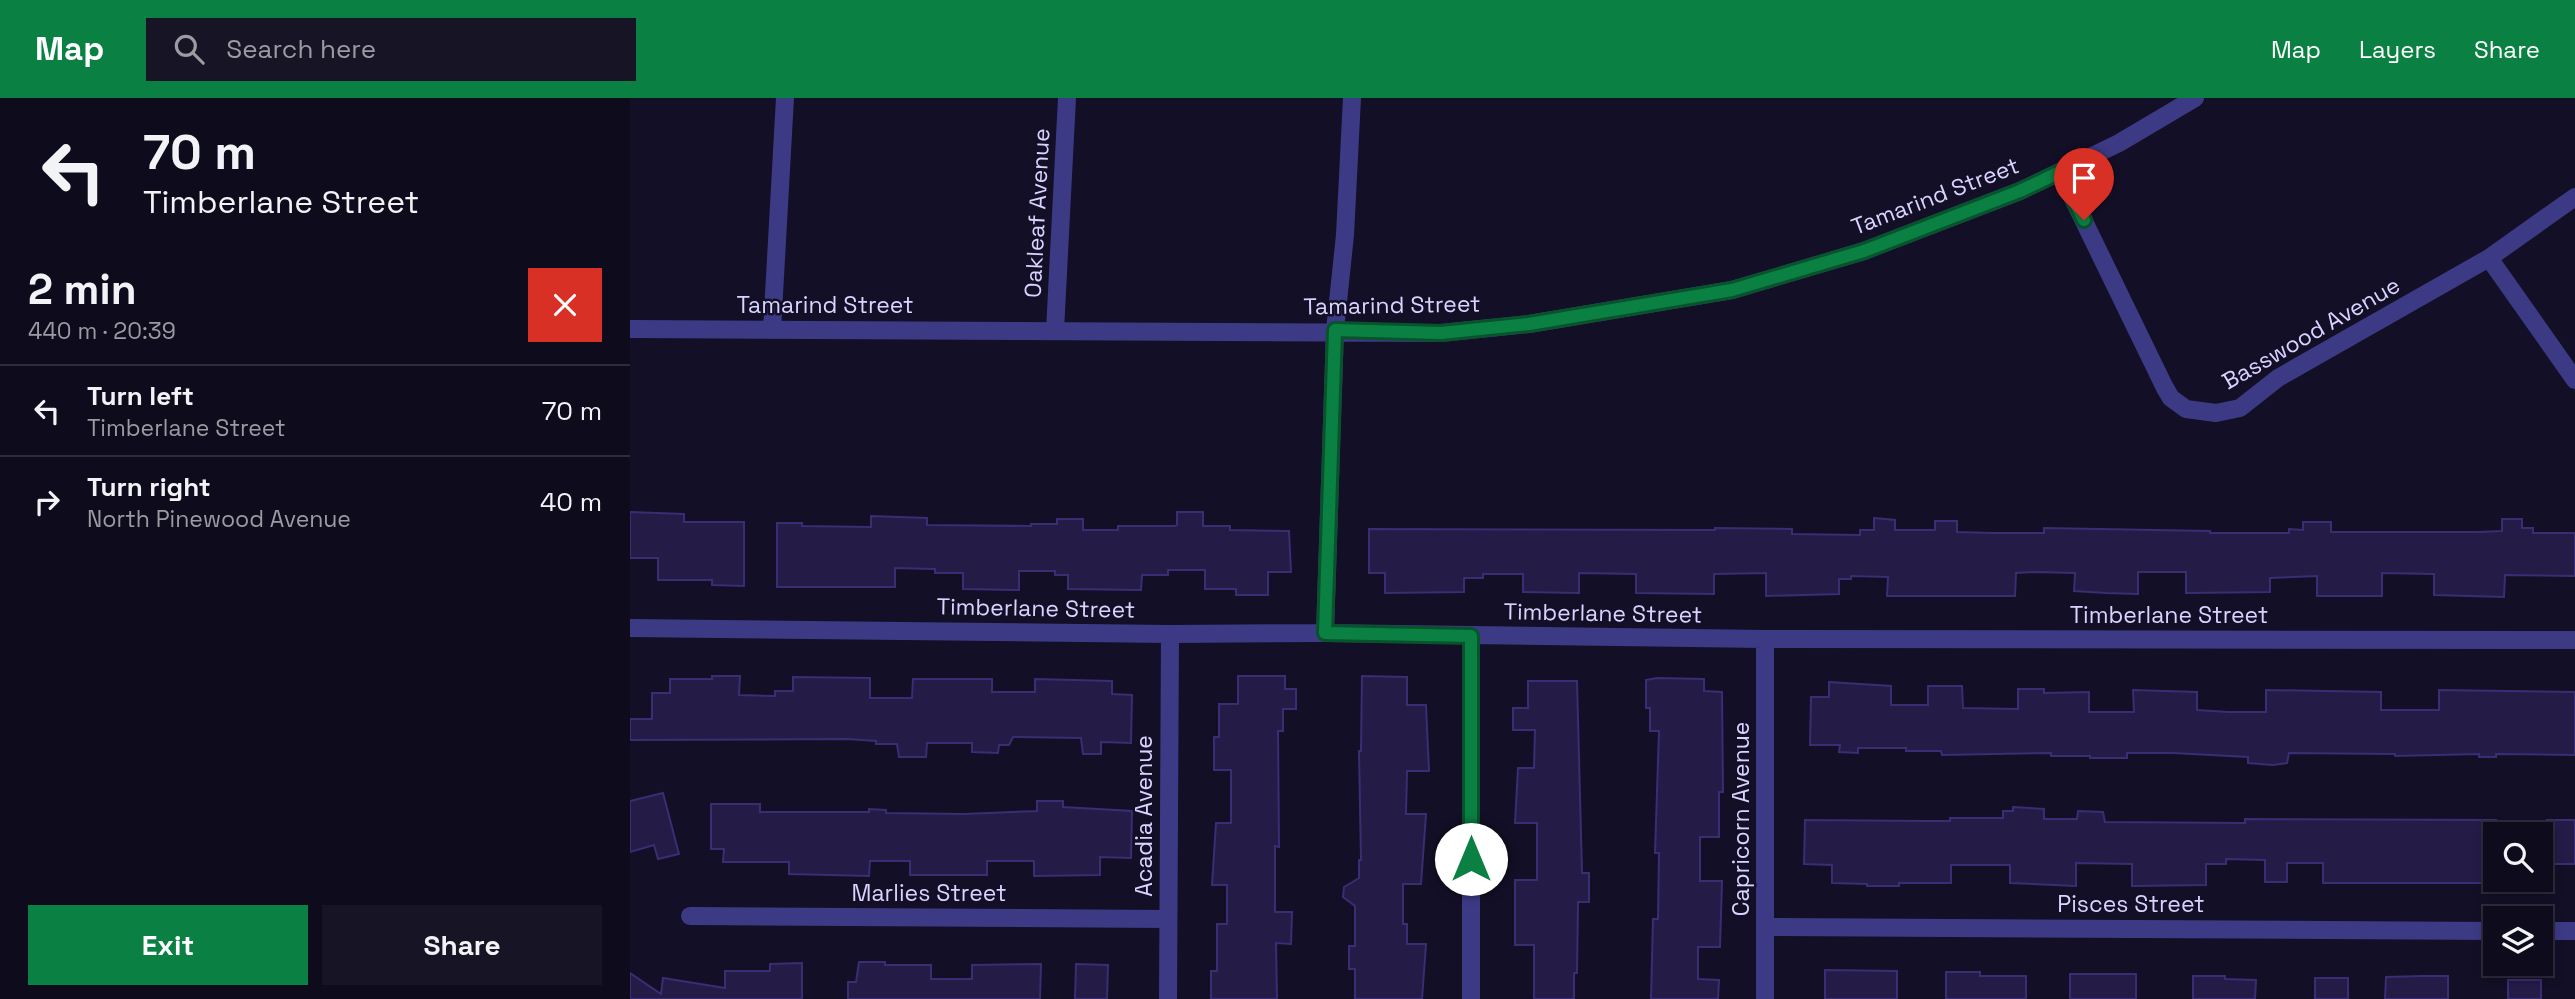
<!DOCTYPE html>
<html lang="en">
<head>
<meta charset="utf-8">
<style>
  :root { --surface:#0e0b1c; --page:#171425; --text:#f1f3f6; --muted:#9b9ba3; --line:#2e2b3b; --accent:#0b8043 }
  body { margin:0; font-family:"Space Grotesk",sans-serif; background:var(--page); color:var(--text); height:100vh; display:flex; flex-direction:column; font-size:26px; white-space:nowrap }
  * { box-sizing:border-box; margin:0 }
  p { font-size:23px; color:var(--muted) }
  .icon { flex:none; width:38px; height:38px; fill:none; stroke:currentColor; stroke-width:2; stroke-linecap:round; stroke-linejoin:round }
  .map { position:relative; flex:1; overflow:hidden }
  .sheet { display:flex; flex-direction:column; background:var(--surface); width:630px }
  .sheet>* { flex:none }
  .guide { background:#0e0b1c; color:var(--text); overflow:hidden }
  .tools { position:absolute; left:1853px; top:724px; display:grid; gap:14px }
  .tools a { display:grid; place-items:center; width:70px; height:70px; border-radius:0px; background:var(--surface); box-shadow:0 4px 10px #0003,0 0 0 2px var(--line); font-size:35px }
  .pin { position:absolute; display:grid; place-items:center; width:60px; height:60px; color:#fff; margin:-72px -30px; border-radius:50% 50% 50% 0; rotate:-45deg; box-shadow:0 0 7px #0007 }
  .pin .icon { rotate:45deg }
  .me { position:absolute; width:77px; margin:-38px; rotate:0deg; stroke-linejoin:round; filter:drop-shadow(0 0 5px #0008) }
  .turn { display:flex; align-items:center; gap:24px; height:147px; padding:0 28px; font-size:32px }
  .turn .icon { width:91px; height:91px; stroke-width:2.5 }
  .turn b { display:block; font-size:49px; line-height:60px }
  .round { display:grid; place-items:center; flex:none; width:74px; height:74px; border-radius:0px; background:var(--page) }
  .headline { display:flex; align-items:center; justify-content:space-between; height:119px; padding:0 28px }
  h1 { font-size:42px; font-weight:800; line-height:52px }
  .primary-button { display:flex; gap:14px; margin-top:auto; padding:14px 28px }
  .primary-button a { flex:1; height:80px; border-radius:0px; background:var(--accent); color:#fff; font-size:28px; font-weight:800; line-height:80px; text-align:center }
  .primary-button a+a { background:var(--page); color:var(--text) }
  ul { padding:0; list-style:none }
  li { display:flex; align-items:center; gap:21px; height:91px; padding:0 28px; border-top:2px solid var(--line) }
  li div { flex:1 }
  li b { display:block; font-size:26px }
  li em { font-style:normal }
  header { display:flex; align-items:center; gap:42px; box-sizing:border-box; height:98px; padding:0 35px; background:var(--accent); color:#fff }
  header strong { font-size:33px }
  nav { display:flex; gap:38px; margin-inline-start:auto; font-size:24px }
  .search { width:490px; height:63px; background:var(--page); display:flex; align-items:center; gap:18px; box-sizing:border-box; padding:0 24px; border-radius:0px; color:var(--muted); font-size:26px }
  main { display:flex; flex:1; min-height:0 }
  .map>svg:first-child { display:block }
</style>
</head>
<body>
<header>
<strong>Map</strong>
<div class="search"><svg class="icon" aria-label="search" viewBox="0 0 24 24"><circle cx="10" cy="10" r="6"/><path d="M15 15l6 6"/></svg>Search here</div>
<nav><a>Map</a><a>Layers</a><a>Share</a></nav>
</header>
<main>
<section class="sheet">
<div class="guide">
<div class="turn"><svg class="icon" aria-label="left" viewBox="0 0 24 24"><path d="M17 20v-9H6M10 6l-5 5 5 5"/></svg><div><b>70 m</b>Timberlane Street</div></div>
</div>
<div class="headline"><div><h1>2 min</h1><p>440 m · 20:39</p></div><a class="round" style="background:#d93025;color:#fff"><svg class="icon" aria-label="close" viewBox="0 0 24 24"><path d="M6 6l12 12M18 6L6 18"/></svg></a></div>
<ul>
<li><svg class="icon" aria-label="left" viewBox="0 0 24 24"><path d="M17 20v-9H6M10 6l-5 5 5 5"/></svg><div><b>Turn left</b><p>Timberlane Street</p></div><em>70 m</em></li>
<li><svg class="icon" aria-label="right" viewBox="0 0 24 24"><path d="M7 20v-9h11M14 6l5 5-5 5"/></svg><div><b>Turn right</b><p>North Pinewood Avenue</p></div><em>40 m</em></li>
</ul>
<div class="primary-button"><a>Exit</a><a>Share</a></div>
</section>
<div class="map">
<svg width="1945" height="901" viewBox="0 0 1945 901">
  <rect width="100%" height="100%" fill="#130f26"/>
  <!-- building -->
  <path fill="#241b47" stroke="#3b2d73" stroke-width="2" d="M 0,414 L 54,416 L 54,424 L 114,424 L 114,488 L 82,487 L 82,482 L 28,482 L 28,460 L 0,460 Z
    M 547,414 L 573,414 L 573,428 L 600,428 L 600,432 L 659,433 L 661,474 L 638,474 L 638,497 L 606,497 L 606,491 L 575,491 L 575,472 L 538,472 L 538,477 L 512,477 L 511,492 L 438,491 L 438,477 L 425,477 L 425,473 L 389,473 L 389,492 L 333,491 L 333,475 L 305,475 L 305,471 L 265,470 L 265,489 L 147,489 L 147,425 L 172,425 L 172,428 L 241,429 L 241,418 L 297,420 L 297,427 L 401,428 L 401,426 L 427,426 L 427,421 L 453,421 L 453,432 L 488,432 L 488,428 L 545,428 L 547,427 Z
    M 1244,420 L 1265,422 L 1265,432 L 1305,432 L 1305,423 L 1327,423 L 1327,434 L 1363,435 L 1414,435 L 1414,430 L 1580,433 L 1580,435 L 1659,435 L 1659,431 L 1673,432 L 1673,424 L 1701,424 L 1701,434 L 1848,434 L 1872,433 L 1872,421 L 1892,421 L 1892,430 L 1903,430 L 1903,435 L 1945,435 L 1945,478 L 1875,477 L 1874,499 L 1804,497 L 1804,476 L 1752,475 L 1752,498 L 1687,498 L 1687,478 L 1640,480 L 1640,494 L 1556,495 L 1556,474 L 1508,474 L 1508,496 L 1476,495 L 1444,493 L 1445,475 L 1406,474 L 1386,475 L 1385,498 L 1257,498 L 1258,479 L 1221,478 L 1221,481 L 1209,481 L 1209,496 L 1136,498 L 1136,475 L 1084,476 L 1084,496 L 1006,495 L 1006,476 L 949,475 L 949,495 L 893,494 L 893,476 L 853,476 L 853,480 L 834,480 L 834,494 L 755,495 L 755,475 L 739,475 L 739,431 L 1071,432 L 1085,432 L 1085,430 L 1162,431 L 1162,436 L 1230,437 L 1230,432 L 1244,432 Z
    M 82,578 L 110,578 L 109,597 L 145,598 L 145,593 L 163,593 L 163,579 L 240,580 L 240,600 L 282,600 L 283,581 L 362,581 L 362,594 L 405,594 L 405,581 L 482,583 L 482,596 L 502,597 L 501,645 L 471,644 L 471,656 L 453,656 L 451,640 L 383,639 L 379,647 L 369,647 L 368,655 L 342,654 L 342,645 L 297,645 L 296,659 L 269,659 L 267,646 L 246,646 L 246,643 L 217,641 L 0,642 L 0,621 L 22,621 L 22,595 L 40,595 L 40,581 L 82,581 Z
    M 608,578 L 655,578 L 655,591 L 666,591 L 666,611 L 653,611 L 653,633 L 648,633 L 649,749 L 645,748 L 645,814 L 662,814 L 661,846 L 646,845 L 647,901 L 581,901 L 581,873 L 587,873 L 587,826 L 597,826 L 597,787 L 582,787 L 586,725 L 601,725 L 601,672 L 584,672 L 584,639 L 589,639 L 589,606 L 608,606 Z
    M 732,578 L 777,579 L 777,607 L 796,607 L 799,673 L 777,673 L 776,716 L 796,716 L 791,786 L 773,786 L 773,826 L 777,826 L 777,846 L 796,846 L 792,901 L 725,901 L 725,871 L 719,871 L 719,848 L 725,848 L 725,808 L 713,799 L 714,789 L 729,780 L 729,762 L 731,762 L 729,653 L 731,653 Z
    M 1027,580 L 1074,581 L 1074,593 L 1092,594 L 1093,694 L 1089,694 L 1089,739 L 1070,739 L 1070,783 L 1092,783 L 1090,849 L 1068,849 L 1068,881 L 1089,882 L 1088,901 L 1021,901 L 1023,821 L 1028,821 L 1029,755 L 1025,755 L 1029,633 L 1020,633 L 1020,610 L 1016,610 L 1016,582 Z
    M 898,583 L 947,583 L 952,775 L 959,775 L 959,804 L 948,804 L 947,875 L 944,875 L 944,901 L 904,901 L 904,847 L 885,847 L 885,782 L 907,782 L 907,725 L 885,725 L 888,670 L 904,670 L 905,632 L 883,632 L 883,610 L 898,610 Z
    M 1199,584 L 1261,588 L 1261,607 L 1298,607 L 1298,588 L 1332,588 L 1333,610 L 1388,611 L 1388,591 L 1414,591 L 1414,595 L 1459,594 L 1459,614 L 1504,614 L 1503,592 L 1567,594 L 1567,612 L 1598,614 L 1636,614 L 1636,592 L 1751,594 L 1751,612 L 1809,612 L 1809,592 L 1945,594 L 1945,657 L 1866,656 L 1866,659 L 1849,659 L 1849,656 L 1765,658 L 1765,656 L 1659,655 L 1657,665 L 1643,667 L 1618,665 L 1618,659 L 1543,655 L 1497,655 L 1497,660 L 1460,660 L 1460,658 L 1421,658 L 1421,655 L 1312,657 L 1311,653 L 1276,653 L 1276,650 L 1228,650 L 1228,655 L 1209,654 L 1210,647 L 1180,647 L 1181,599 L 1199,599 Z
    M 33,695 L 49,756 L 28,761 L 24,747 L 0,754 L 0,703 Z
    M 407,703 L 433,703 L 433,709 L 502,713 L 501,760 L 470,759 L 470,777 L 404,778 L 404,763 L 357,763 L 357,777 L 280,777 L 280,763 L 240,763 L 239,778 L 159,776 L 159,764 L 93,764 L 94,751 L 81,751 L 81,706 L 130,706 L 130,714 L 239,714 L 239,711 L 256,712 L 256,715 L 334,716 L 407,713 Z
    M 1383,709 L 1414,711 L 1414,721 L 1447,721 L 1448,713 L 1473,714 L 1475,724 L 1615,725 L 1615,721 L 1866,722 L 1866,785 L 1693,785 L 1693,765 L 1657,765 L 1657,784 L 1635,784 L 1635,762 L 1596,761 L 1596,766 L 1576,766 L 1576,787 L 1502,788 L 1502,766 L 1446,765 L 1446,788 L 1380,785 L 1380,767 L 1321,767 L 1321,785 L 1269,785 L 1269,788 L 1237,788 L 1237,786 L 1202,785 L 1202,767 L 1174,766 L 1175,722 L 1297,723 L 1320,723 L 1320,720 L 1373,720 L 1373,713 L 1383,713 Z
    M 1917,722 L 1945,722 L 1945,766 L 1917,766 Z
    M 229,864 L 255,864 L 255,867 L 301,867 L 301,881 L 342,881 L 342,867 L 411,866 L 410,901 L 218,901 L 218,884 L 226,884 Z
    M 172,865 L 172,901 L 0,901 L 0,875 L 31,896 L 33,880 L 95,890 L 95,873 L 140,873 L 140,866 Z
    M 446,866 L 478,867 L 477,901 L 445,901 Z
    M 1195,872 L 1267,873 L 1267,901 L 1195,901 Z
    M 1316,874 L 1350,874 L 1350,878 L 1396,878 L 1396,901 L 1316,901 Z
    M 1440,876 L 1506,876 L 1506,901 L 1440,901 Z
    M 1563,878 L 1595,878 L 1595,881 L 1626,882 L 1625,901 L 1563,901 Z
    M 1792,878 L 1818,878 L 1818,901 L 1755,901 L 1756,879 Z
    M 1685,880 L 1718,880 L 1718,901 L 1685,901 Z
    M 1878,882 L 1911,882 L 1911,901 L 1878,901 Z"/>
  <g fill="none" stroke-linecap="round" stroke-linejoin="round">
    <!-- minor -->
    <path stroke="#3d3a85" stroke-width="18" d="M 1430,74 L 1535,290 L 1541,300 L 1556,311 L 1586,315 L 1610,310 L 1648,280 L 1859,160 L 1945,99
      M 1859,160 L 1945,282
      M 0,231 L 811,235 L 899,226 L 1102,192 L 1234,153 L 1390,93 L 1489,45 L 1565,0
      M 142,232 L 155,0
      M 425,233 L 437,0
      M 0,530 L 540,536 L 695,535 L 1135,541 L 1945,542
      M 695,535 L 705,232 L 715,137 L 722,0
      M 841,538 L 841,901
      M 60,818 L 538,821
      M 1136,829 L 1866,833
      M 1911,833 L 1945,833
      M 538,901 L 540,536
      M 1135,901 L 1135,541"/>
  </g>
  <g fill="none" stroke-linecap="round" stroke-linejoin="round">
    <defs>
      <path id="route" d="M 841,761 L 841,538 L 695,535 L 705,232 L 811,235 L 899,226 L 1102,192 L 1234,153 L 1390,93 L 1430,74 L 1454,122"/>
    </defs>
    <!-- route casing -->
    <use href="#route" stroke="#07532c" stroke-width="18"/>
    <!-- route -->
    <use href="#route" stroke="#0b8043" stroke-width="12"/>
  </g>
  <g text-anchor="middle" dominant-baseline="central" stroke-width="5" stroke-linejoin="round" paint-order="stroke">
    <!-- street labels -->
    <g font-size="23" fill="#d9d4ff" stroke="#130f26">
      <text transform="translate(1305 98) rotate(-21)">Tamarind Street</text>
      <text transform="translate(407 115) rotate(-87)">Oakleaf Avenue</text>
      <text x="195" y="207">Tamarind Street</text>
      <text transform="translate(762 207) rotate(-1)">Tamarind Street</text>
      <text transform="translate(1681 235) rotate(-30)">Basswood Avenue</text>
      <text transform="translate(406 510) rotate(1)">Timberlane Street</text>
      <text transform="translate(973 515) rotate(1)">Timberlane Street</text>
      <text x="1539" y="517">Timberlane Street</text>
      <text transform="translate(514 718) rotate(-90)">Acadia Avenue</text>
      <text transform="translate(1111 721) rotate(-90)">Capricorn Avenue</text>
      <text x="299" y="795">Marlies Street</text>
      <text x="1501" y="806">Pisces Street</text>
    </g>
  </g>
</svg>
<div class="tools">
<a><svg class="icon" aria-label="search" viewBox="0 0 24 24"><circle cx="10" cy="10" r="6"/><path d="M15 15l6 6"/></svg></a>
<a><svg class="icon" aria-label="layers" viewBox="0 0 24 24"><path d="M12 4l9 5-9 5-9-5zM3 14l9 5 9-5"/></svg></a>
</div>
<div class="pin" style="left:1454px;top:122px;background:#d93025"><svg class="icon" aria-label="arrive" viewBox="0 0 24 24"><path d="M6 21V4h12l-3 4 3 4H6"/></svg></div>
<svg class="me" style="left:841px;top:761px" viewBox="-20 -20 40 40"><circle r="19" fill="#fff"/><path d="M0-13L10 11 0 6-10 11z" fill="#0b8043"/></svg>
</div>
</main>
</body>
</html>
